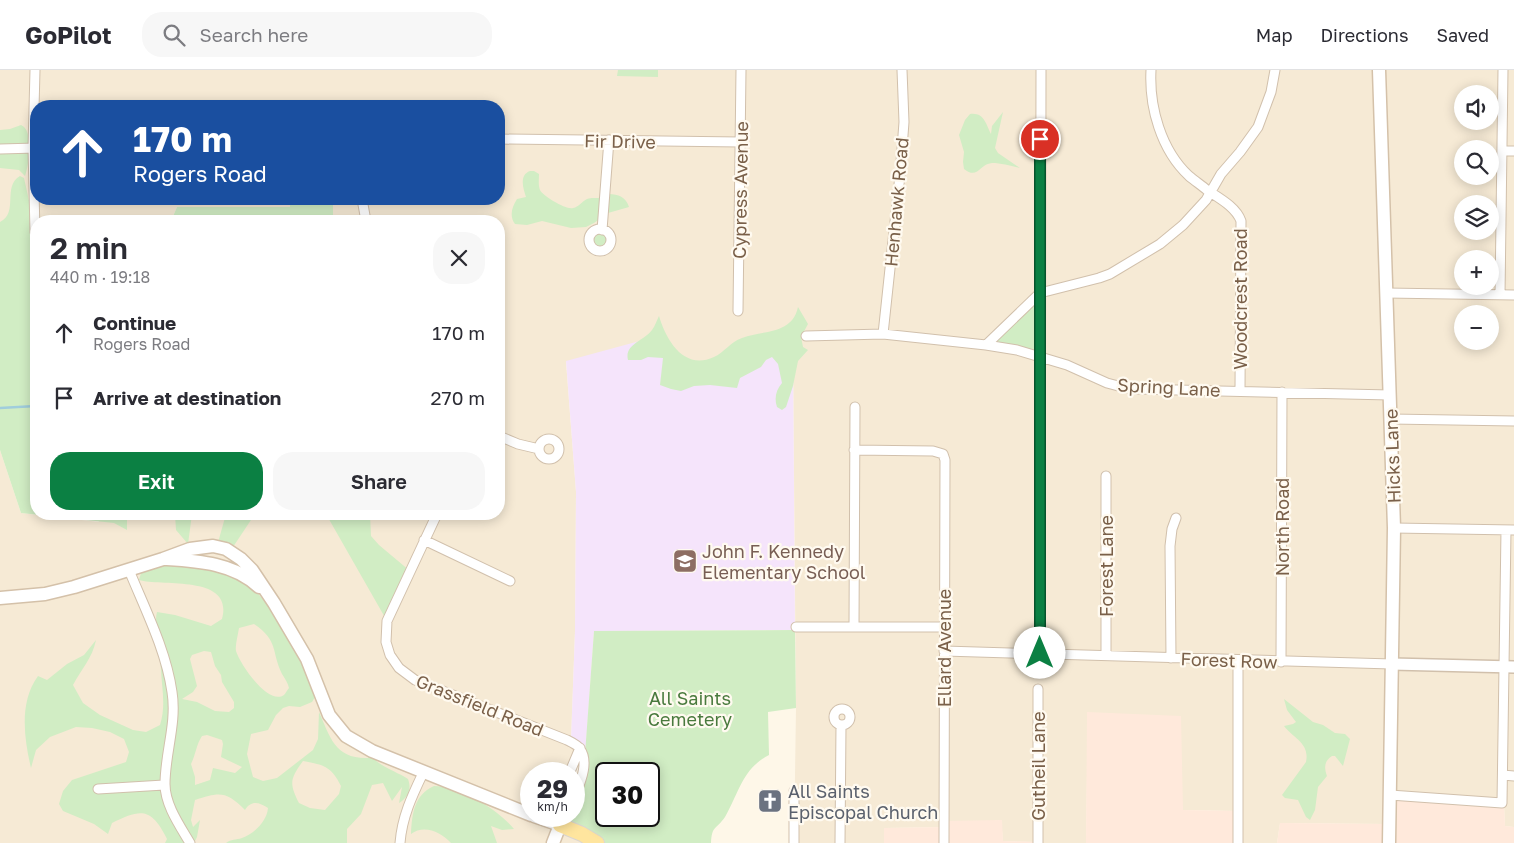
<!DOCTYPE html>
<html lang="en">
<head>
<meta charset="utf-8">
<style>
  :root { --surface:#fff; --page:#f7f7f7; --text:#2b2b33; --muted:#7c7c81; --line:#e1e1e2; --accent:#0b8043 }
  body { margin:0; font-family:"Golos Text",sans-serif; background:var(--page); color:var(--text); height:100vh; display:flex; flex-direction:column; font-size:19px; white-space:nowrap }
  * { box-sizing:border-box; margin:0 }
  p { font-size:16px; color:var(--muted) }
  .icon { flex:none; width:28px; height:28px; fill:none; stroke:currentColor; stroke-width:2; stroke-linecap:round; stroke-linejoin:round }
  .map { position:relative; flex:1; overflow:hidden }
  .drawer { position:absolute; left:30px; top:145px; width:475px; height:305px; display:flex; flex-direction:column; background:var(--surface); border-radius:20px; box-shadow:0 2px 12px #0003 }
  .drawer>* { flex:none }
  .top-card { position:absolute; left:30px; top:30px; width:475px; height:105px; border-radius:20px; box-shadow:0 2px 12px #0003; background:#1a4fa0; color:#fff; overflow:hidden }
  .fabs { position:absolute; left:1454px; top:15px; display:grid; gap:10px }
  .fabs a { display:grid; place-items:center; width:45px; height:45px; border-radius:50%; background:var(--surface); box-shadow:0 2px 12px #0003; font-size:25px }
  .speed { position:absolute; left:520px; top:692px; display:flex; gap:10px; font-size:25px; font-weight:700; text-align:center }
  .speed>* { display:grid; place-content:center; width:65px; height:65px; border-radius:50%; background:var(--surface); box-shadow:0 2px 12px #0003; line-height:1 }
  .speed small { font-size:12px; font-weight:400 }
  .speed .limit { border:2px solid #111; border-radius:8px; background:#fff; color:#111 }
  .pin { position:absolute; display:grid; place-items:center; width:42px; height:42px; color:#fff; margin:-21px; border:2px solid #fff; border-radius:50%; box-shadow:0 1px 5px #0007 }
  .me { position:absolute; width:55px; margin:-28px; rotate:0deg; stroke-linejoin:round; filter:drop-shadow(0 0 4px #0008) }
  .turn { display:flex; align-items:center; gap:18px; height:105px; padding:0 20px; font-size:22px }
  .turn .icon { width:65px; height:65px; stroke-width:2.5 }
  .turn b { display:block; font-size:35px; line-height:42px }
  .round { display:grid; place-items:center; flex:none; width:52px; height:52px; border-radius:20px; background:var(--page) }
  .head { display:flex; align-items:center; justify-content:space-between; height:85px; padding:0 20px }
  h1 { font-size:30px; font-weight:600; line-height:38px }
  .button { display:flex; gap:10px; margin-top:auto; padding:10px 20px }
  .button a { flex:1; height:58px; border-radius:20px; background:var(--accent); color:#fff; font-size:20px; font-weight:600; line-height:58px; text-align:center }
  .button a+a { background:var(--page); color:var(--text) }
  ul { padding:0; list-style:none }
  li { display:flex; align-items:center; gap:15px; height:65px; padding:0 20px }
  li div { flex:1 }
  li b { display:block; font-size:19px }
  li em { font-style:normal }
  header { display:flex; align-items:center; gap:30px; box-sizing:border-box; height:70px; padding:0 25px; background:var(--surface); border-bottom:1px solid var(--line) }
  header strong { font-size:24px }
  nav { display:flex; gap:28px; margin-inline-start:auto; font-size:18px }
  .search { width:350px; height:45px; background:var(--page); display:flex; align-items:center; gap:12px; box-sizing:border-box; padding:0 18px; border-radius:20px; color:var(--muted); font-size:19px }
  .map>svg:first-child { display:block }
</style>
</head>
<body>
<header>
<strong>GoPilot</strong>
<div class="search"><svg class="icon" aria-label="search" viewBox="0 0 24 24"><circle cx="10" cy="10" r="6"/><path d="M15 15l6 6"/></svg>Search here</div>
<nav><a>Map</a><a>Directions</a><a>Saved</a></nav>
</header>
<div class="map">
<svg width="1514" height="773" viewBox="0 0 1514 773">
  <rect width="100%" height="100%" fill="#fef7e8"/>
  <!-- residential -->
  <path fill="#f6ead5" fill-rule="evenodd" d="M 0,0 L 1514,0 L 1514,757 L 1505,756 L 1504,734 L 1389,754 L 1280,753 L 1277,773 L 1238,773 L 1238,741 L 1183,740 L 1088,642 L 1086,773 L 1038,773 L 1037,772 L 1003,771 L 1001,750 L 944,757 L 885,758 L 884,773 L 794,773 L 796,638 L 793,280 L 674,300 L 566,292 L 576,422 L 575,561 L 571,670 L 579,675 L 574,704 L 531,704 L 531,746 L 568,746 L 561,755 L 598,773 L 331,773 L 325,740 L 291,773 L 0,773 L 0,380 L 21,443 L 99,452 L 97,444 L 227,444 L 245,458 L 255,444 L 326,444 L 366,465 L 365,444 L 499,444 L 499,151 L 297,151 L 291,137 L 177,137 L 171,151 L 36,151 L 0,160 ZM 1462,24 L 1490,24 L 1490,51 L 1462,51 ZM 36,36 L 499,36 L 499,129 L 36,129 ZM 1462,79 L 1490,79 L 1490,106 L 1462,106 ZM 1462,134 L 1490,134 L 1490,161 L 1462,161 ZM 1462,189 L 1490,189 L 1490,216 L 1462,216 ZM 1462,244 L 1490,244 L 1490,271 L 1462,271 Z"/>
  <!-- commercial -->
  <path fill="#ffe9db" d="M 1087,642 L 1181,646 L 1183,740 L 1238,741 L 1241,773 L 1086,773 Z
    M 1390,725 L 1504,734 L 1505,756 L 1514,757 L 1514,773 L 1277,773 L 1280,753 L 1389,754 Z
    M 1002,750 L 1003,771 L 1038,772 L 1038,773 L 884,773 L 884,758 L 943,757 L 944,751 Z"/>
  <!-- education -->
  <path fill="#f5e4fb" d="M 658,266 L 674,300 L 793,280 L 795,560 L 594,561 L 585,688 L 571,670 L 575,561 L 576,422 L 566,291 Z"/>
  <!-- green -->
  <path fill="#d1edc4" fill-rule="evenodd" d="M 618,0 L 658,0 L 658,7 L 617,6 Z
    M 1003,42 L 995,78 L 998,83 L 1020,98 C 1012,96 1001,93 992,93 C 979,94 978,110 964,99 L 963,92 L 964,82 L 959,65 L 965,50 L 970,44 C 984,42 986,54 991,64 L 992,56 Z
    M 21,55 C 34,60 29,94 25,106 L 19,100 L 0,98 L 0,60 L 10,59 Z
    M 530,101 L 534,101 L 539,104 C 539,109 538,115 540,120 C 543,126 566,140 573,138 C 579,137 581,132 587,129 C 595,126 598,131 609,124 C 618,124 626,127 629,137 L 608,143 L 594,153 L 586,157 L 571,158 L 542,151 L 527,155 L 515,154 C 509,146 512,137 517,129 L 526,127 C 523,118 519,105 530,101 Z
    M 20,106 L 24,108 L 36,162 L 36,444 L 127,444 L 127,460 L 114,453 L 21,443 L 0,380 L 0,152 C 19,143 2,116 20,106 Z
    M 290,129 L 333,129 L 333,146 L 295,147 L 297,151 L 171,151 L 177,137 L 290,137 Z
    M591 170a9 9 0 1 1 18 0a9 9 0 1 1-18 0Z
    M 1038,227 L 1038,285 L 991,274 Z
    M 798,237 L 808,254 L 801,267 L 803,277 L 808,280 L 798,291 L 793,316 L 786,337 L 782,340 L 777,337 C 774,328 776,320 782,313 L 778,294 L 772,287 L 766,290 L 761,297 L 740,308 L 737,318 L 710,315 L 694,316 L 681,321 L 671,319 L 660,315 L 663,288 L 648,287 L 641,290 L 628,290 C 624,274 644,271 652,260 C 655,256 657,250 659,246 C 666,270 684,301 714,287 C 725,282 730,272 742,268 C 763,260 792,265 798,237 Z
    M 175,444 L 192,444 L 188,474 L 176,460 Z
    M 226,444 L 255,444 L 231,480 L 217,476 Z
    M 326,444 L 370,444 L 371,466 L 379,475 L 410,501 L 387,551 Z
    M 182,493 L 215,500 L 237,507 L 255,520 L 271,539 L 301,587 L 315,627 L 312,632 L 300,637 L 289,636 L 283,638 L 276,645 L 268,660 L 251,664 L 247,684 L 253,707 L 263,711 L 277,708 L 313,680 L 318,669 L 319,642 C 330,667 335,689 368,688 L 371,684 C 375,695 398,702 408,709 C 412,720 408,727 399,733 L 402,717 L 392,731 L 383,713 L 372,715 L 361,744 L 347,759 L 347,773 L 226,773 C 231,769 236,770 242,768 C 254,764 267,751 268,738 C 259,732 251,730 245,740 C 226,721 220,722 195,730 L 191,750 L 193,757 L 200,750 L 197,767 L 194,773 L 165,773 L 167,769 C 151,737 141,739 112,753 L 108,764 L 94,754 L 63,741 L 59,734 L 63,721 L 72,710 L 126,692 L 129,682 L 124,669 L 110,662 L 92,658 L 76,657 L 50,667 L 36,680 L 31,698 C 24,668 19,632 38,606 L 47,610 L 67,594 L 84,585 L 96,570 C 92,589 82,598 73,615 L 83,633 L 100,645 L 133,660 L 146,662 L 160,655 C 166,636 162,620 161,600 C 160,590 161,579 160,568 C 159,557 154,553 157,542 L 175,545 L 211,556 L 222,549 C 234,504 163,517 139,510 L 141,503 L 159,494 ZM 254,554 C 279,571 271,581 282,604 C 285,609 288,613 289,618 C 287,620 286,623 284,625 C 268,636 240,594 236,581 C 235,575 238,565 239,558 ZM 204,581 L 211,582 L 215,596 L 221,605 L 222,612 L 234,632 L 234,638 L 229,642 L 215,641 L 197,632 L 182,629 L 193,622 L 197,616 L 190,589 L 192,585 ZM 207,665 L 222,670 L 223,674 L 221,687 L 242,697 L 235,703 L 213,698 L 210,710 L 195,715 L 195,707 L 191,694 C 196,684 196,675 202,666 ZM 303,691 C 324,695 331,696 341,716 L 339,724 L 325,740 L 310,738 L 299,733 C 289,713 290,709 303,691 Z
    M 795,560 L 796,638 L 768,642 L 769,685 C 742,699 739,723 725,747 C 716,760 712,755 711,773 L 598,773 L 560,756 L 568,746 L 574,746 L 574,731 L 584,698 L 594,561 ZM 606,704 L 649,704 L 649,746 L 606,746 Z
    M 1284,629 L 1313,652 L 1323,655 L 1335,663 L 1345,664 L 1350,669 L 1343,696 L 1335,686 L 1332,686 C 1324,691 1324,698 1327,706 L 1318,717 L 1315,740 L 1310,750 L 1306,747 L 1298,730 L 1285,728 L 1282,725 L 1306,692 C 1310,673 1293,668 1284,656 L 1293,654 L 1296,652 L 1287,640 Z
    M 434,716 C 459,716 498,739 514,759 L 502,760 L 491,756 L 497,773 L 451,773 C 441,762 424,754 411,764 C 412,744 414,725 434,716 Z"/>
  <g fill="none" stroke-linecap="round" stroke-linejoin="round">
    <!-- stream -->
    <path stroke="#a0cddc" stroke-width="2.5" d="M 0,338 L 36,336"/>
    <defs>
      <path id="minor" d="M 35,0 L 33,78 L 35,162
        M 1151,0 C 1149,37 1161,80 1189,106 C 1195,111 1201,115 1207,120 C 1219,128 1236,137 1241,151 L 1240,321
        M 499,69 L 740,72
        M 0,79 L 36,78
        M 1502,81 L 1514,81
        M 362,129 L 366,151
        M589 170a11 11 0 1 1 22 0a11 11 0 1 1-22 0Z
        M 602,160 L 609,70
        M 1386,223 L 1514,225
        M 1500,225 L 1503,0
        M 738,241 L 741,0
        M 883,264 L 900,105 L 904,52 L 902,0
        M 806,266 L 883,264 L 986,275 L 1017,280 L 1067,295 L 1107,313 L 1122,317 L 1136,319 L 1390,325
        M 986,275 L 1040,223 L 1099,208 L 1110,204 L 1160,174 L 1183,155 L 1206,130 L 1221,104 L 1240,82 L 1258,57 L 1271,22 L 1275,0
        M 1391,349 L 1514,351
        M 499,366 L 518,374 L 539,379
        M539 379a10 10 0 1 1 20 0a10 10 0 1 1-20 0Z
        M 854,380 L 933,381 L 943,384 L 945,390 L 944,773
        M 1106,406 L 1106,585
        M 437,444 L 387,551 L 386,572 L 390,585 L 399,598 L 415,610 L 567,670 C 571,672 578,675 580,679 C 590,693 579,715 574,729
        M 1394,458 L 1514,460
        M 424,470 L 510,511
        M 129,500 C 145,539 166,580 172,622 C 177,653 165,683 165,714 C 165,735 180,756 190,773
        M 796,557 L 945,557
        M 854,557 L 855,337
        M 944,581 L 1392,594
        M 1040,583 L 1041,0
        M 1171,588 L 1170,476 L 1172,459 L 1176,448
        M 1238,591 L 1238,773
        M 1281,592 L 1282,322
        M834 647a8 8 0 1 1 16 0a8 8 0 1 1-16 0Z
        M 569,704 L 580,678
        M 1503,705 L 1514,706
        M 98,719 L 164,715
        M 1390,725 L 1502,733 L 1506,460
        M 400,773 C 402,747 412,726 423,703
        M 794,773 L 794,721
        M 840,773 L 841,655
        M 1038,773 L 1038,619"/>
      <path id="tertiary" d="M 1392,594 L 1514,597"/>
      <path id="secondary" d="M 1379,0 L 1394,458 L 1389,773
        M 166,489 C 198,491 234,493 259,517
        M 0,528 L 45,524 L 74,517 L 163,489 L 190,479 L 213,476 L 226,479 L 241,489 L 252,500 L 274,533 L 307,589 L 329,645 L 346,666 L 372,681 L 531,745
        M 534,746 L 560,755 L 553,773"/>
      <path id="primary" d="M 560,755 L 582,764 L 597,773"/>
    </defs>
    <!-- minor casing -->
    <use href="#minor" stroke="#d1c0ac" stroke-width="11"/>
    <!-- tertiary casing -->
    <use href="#tertiary" stroke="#d1c0ac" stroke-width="14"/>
    <!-- secondary casing -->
    <use href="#secondary" stroke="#d4c1a9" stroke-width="15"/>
    <!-- primary casing -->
    <use href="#primary" stroke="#dcd6d0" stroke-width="16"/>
    <!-- minor -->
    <use href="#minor" stroke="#fff" stroke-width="9"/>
    <!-- tertiary -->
    <use href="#tertiary" stroke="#fff" stroke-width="11"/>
    <!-- secondary -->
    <use href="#secondary" stroke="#fff" stroke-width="12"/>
    <!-- primary -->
    <use href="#primary" stroke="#ffe59e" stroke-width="14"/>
  </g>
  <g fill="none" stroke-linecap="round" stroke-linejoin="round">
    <defs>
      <path id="route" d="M 1040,583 L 1040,69"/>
    </defs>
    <!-- route casing -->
    <use href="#route" stroke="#07532c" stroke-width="12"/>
    <!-- route -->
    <use href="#route" stroke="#0b8043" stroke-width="9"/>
  </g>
  <!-- icons -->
  <defs>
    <symbol id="school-square" viewBox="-11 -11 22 22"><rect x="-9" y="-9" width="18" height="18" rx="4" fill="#8d6e63" stroke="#fffaf0"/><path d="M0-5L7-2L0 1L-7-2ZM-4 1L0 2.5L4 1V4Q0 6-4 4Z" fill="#fff"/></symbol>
    <symbol id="church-square" viewBox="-11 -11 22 22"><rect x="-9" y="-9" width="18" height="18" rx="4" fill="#6b7280" stroke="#fffaf0"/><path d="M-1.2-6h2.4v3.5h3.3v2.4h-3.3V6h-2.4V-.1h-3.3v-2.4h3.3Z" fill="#fff"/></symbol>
  </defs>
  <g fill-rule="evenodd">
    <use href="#school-square" x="671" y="477" width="28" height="28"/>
    <use href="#church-square" x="756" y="717" width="28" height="28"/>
  </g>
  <g text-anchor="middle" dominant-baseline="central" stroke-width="4.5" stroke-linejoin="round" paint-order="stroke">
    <!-- street labels -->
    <g font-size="18" fill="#7a6049" stroke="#fffaf0">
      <text transform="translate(620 71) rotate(1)">Fir Drive</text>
      <text transform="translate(740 120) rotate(-89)">Cypress Avenue</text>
      <text transform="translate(896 132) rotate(-85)">Henhawk Road</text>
      <text transform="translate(1240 229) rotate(-90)">Woodcrest Road</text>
      <text transform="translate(1169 317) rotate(3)">Spring Lane</text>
      <text transform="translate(1392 386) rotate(-92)">Hicks Lane</text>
      <text transform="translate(1282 457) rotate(-90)">North Road</text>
      <text transform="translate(1106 496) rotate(-90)">Forest Lane</text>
      <text transform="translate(944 578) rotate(-90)">Ellard Avenue</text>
      <text transform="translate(1229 590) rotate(2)">Forest Row</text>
      <text transform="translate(480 635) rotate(22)">Grassfield Road</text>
      <text transform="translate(1038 696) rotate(-90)">Gutheil Lane</text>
    </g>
    <!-- education labels -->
    <g font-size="18" fill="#785e54" stroke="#fffaf0" text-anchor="start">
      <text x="702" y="481">John F. Kennedy<tspan x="702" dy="21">Elementary School</tspan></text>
    </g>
    <!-- park labels -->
    <g font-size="18" fill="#497a3d" stroke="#fffaf0">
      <text x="690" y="628">All Saints<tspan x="690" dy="21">Cemetery</tspan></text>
    </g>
    <!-- worship labels -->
    <g font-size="18" fill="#5b616d" stroke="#fffaf0" text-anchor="start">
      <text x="788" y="721">All Saints<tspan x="788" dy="21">Episcopal Church</tspan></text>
    </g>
  </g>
</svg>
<div class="fabs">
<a><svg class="icon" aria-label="sound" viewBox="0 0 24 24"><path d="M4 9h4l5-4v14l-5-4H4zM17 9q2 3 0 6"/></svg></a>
<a><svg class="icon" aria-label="search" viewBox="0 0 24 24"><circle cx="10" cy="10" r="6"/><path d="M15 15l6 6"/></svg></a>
<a><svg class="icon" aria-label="layers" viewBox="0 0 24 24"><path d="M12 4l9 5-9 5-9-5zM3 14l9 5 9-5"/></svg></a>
<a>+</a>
<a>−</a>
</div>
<div class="speed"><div>29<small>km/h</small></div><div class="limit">30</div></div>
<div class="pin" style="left:1040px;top:69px;background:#d93025"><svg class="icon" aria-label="arrive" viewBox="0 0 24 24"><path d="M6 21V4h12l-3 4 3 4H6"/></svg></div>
<svg class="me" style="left:1040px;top:583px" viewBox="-20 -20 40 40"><circle r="19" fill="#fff"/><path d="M0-13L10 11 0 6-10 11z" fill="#0b8043"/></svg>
<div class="top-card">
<div class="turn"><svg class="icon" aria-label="ahead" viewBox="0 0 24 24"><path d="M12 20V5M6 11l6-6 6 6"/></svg><div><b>170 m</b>Rogers Road</div></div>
</div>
<section class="drawer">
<div class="head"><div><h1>2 min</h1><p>440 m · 19:18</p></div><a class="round"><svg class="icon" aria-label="close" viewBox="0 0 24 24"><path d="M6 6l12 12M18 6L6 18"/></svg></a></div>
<ul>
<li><svg class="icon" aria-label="ahead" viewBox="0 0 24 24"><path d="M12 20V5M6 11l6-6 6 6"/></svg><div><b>Continue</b><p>Rogers Road</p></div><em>170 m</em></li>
<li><svg class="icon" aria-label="arrive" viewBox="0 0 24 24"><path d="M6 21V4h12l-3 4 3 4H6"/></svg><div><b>Arrive at destination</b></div><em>270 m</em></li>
</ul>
<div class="button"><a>Exit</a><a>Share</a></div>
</section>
</div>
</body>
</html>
